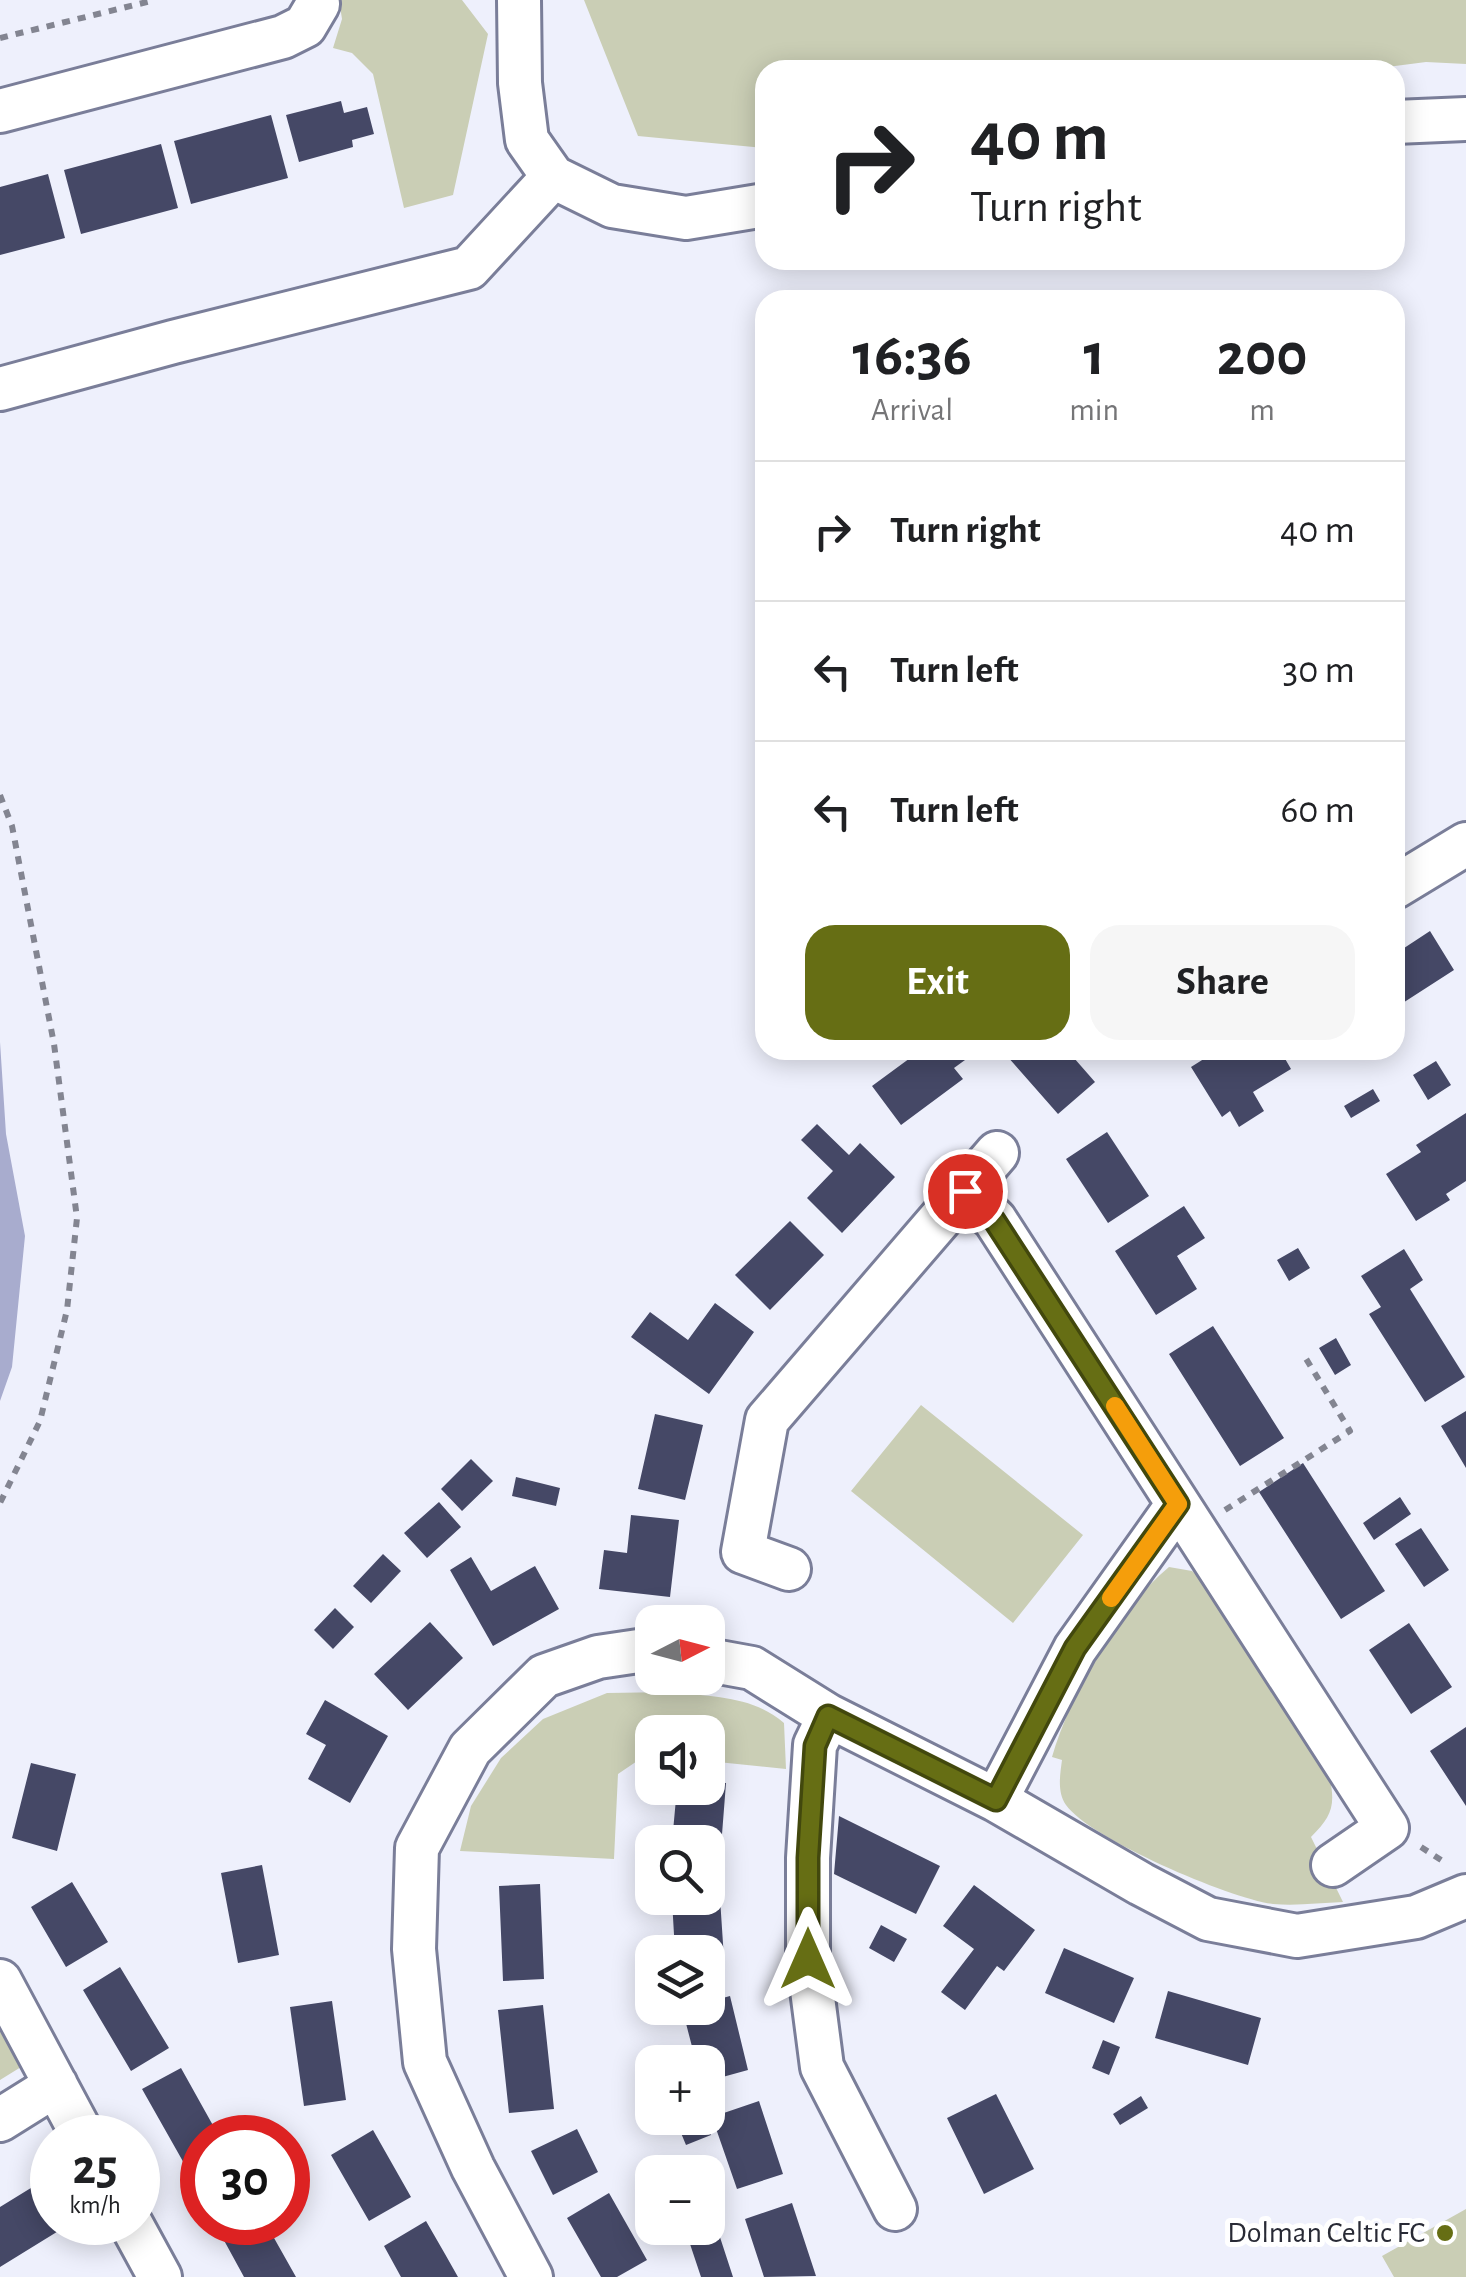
<!DOCTYPE html>
<html lang="en">
<head>
<meta charset="utf-8">
<style>
  :root { --surface:#fff; --page:#f6f6f6; --text:#202124; --muted:#757577; --line:#e0e0e0; --accent:#666e14 }
  body { margin:0; font-family:"Alegreya Sans",sans-serif; background:var(--page); color:var(--text); height:100vh; display:flex; flex-direction:column; font-size:38px; white-space:nowrap }
  * { box-sizing:border-box; margin:0 }
  p { font-size:32px; color:var(--muted) }
  .icon { flex:none; width:55px; height:55px; fill:none; stroke:currentColor; stroke-width:2; stroke-linecap:round; stroke-linejoin:round }
  .map { position:relative; flex:1; overflow:hidden }
  .side { position:absolute; left:755px; top:290px; width:650px; height:770px; display:flex; flex-direction:column; background:var(--surface); border-radius:30px; box-shadow:0 5px 25px #0003 }
  .side>* { flex:none }
  .banner { position:absolute; left:755px; top:60px; width:650px; height:210px; border-radius:30px; box-shadow:0 5px 25px #0003; background:#fff; color:var(--text); overflow:hidden }
  .needle { width:65px; rotate:84deg }
  .buttons { position:absolute; left:635px; top:1605px; display:grid; gap:20px }
  .buttons a { display:grid; place-items:center; width:90px; height:90px; border-radius:20px; background:var(--surface); box-shadow:0 5px 25px #0003; font-size:50px }
  .speed { position:absolute; left:30px; top:2115px; display:flex; gap:20px; font-size:50px; font-weight:700; text-align:center }
  .speed>* { display:grid; place-content:center; width:130px; height:130px; border-radius:50%; background:var(--surface); box-shadow:0 5px 25px #0003; line-height:1 }
  .speed small { font-size:25px; font-weight:400 }
  .speed .limit { border:15px solid #d22; background:#fff; color:#111 }
  .pin { position:absolute; display:grid; place-items:center; width:85px; height:85px; color:#fff; margin:-42px; border:5px solid #fff; border-radius:50%; box-shadow:0 2px 10px #0007 }
  .me { position:absolute; width:110px; margin:-55px; rotate:0deg; stroke-linejoin:round; filter:drop-shadow(0 0 8px #0008) }
  .turn { display:flex; align-items:center; gap:35px; height:210px; padding:0 50px; font-size:45px }
  .turn .icon { width:130px; height:130px; stroke-width:2.5 }
  .turn b { display:block; font-size:70px; line-height:85px }
  .eta { display:flex; justify-content:space-evenly; align-items:center; height:170px; text-align:center }
  .eta b { font-size:60px; font-weight:700; line-height:70px }
  .button { display:flex; gap:20px; margin-top:auto; padding:20px 50px }
  .button a { flex:1; height:115px; border-radius:30px; background:var(--accent); color:#fff; font-size:40px; font-weight:700; line-height:115px; text-align:center }
  .button a+a { background:var(--page); color:var(--text) }
  ul { padding:0; list-style:none }
  li { display:flex; align-items:center; gap:30px; height:140px; padding:0 50px; border-top:2px solid var(--line) }
  li div { flex:1 }
  li b { display:block; font-size:38px }
  li em { font-style:normal }
  .map>svg:first-child { display:block }
</style>
</head>
<body>
<div class="map">
<svg width="1466" height="2277" viewBox="0 0 1466 2277">
  <rect width="100%" height="100%" fill="#eef0fc"/>
  <!-- green -->
  <path fill="#caceb5" d="M 339,0 L 462,0 L 488,34 L 453,195 L 404,208 L 373,74 L 352,53 L 333,48 L 342,19 Z
    M 584,0 L 1466,0 L 1466,64 L 1426,62 L 1364,70 L 765,70 L 765,148 L 638,136 Z
    M 921,1405 L 1083,1535 L 1013,1623 L 851,1491 Z
    M 1169,1567 L 1192,1571 L 1208,1584 L 1330,1780 C 1336,1807 1330,1818 1311,1837 L 1343,1902 C 1320,1903 1296,1906 1273,1904 C 1231,1899 1090,1839 1066,1805 C 1057,1792 1060,1775 1062,1760 L 1052,1757 C 1071,1693 1117,1610 1169,1567 Z
    M 673,1692 C 713,1697 753,1696 784,1723 L 786,1769 L 708,1761 L 708,1732 L 652,1732 L 652,1755 L 646,1755 L 618,1774 L 614,1859 L 460,1851 L 471,1806 L 501,1758 L 543,1719 L 607,1693 Z
    M 0,2028 L 21,2067 L 0,2080 Z
    M 1466,2209 L 1466,2277 L 1394,2277 L 1382,2256 Z"/>
  <!-- water -->
  <path fill="#a8acce" d="M 0,1042 L 6,1134 L 25,1236 L 12,1367 L 0,1401 Z"/>
  <!-- building -->
  <path fill="#454866" d="M 341,101 L 344,113 L 367,107 L 374,134 L 352,140 L 353,147 L 299,162 L 286,115 Z
    M 271,115 L 288,178 L 191,204 L 174,141 Z
    M 161,144 L 178,208 L 81,234 L 64,170 Z
    M 48,174 L 65,238 L 0,255 L 0,187 Z
    M 1430,931 L 1454,970 L 1395,1008 L 1395,954 Z
    M 921,1050 L 958,1050 L 965,1060 L 954,1068 L 963,1079 L 901,1125 L 872,1086 Z
    M 1014,1050 L 1067,1050 L 1095,1082 L 1058,1114 L 1007,1056 Z
    M 1218,1050 L 1227,1050 L 1229,1054 L 1236,1050 L 1280,1050 L 1291,1069 L 1253,1092 L 1264,1111 L 1239,1127 L 1230,1111 L 1222,1117 L 1191,1067 Z
    M 1289,1050 L 1312,1050 L 1296,1060 Z
    M 1436,1061 L 1451,1085 L 1428,1100 L 1413,1075 Z
    M 1373,1089 L 1380,1101 L 1351,1118 L 1344,1106 Z
    M 1466,1113 L 1466,1181 L 1446,1194 L 1450,1200 L 1416,1221 L 1386,1174 L 1421,1152 L 1416,1145 Z
    M 817,1124 L 849,1155 L 860,1143 L 895,1177 L 842,1233 L 807,1198 L 833,1171 L 801,1140 Z
    M 1107,1132 L 1149,1196 L 1108,1223 L 1066,1159 Z
    M 1184,1206 L 1205,1238 L 1177,1256 L 1197,1289 L 1156,1315 L 1115,1251 Z
    M 790,1221 L 824,1255 L 770,1310 L 735,1275 Z
    M 1298,1248 L 1310,1268 L 1289,1281 L 1277,1260 Z
    M 1404,1249 L 1423,1280 L 1410,1289 L 1465,1377 L 1425,1402 L 1369,1314 L 1381,1307 L 1361,1276 Z
    M 715,1303 L 754,1332 L 709,1394 L 631,1337 L 650,1312 L 688,1340 Z
    M 1213,1326 L 1284,1438 L 1240,1466 L 1169,1354 Z
    M 1336,1338 L 1351,1365 L 1335,1375 L 1319,1348 Z
    M 1466,1411 L 1466,1468 L 1441,1426 Z
    M 655,1414 L 703,1425 L 685,1500 L 638,1489 Z
    M 471,1459 L 493,1481 L 462,1511 L 441,1489 Z
    M 1303,1463 L 1385,1591 L 1341,1619 L 1259,1492 Z
    M 516,1477 L 560,1488 L 556,1506 L 512,1496 Z
    M 1400,1497 L 1411,1514 L 1374,1540 L 1363,1523 Z
    M 439,1502 L 461,1527 L 427,1558 L 404,1533 Z
    M 631,1515 L 679,1520 L 670,1597 L 599,1589 L 604,1550 L 627,1553 Z
    M 1421,1528 L 1449,1570 L 1424,1587 L 1395,1544 Z
    M 383,1554 L 401,1571 L 371,1603 L 353,1586 Z
    M 471,1557 L 491,1591 L 535,1566 L 559,1609 L 493,1646 L 450,1570 Z
    M 335,1608 L 354,1627 L 333,1649 L 314,1630 Z
    M 430,1622 L 463,1658 L 408,1710 L 374,1674 Z
    M 1409,1623 L 1452,1687 L 1411,1714 L 1369,1650 Z
    M 325,1700 L 388,1736 L 350,1803 L 308,1779 L 326,1745 L 306,1734 Z
    M 1466,1727 L 1466,1806 L 1430,1751 Z
    M 31,1763 L 76,1774 L 57,1851 L 12,1838 Z
    M 708,1782 L 726,1783 L 720,1860 L 708,1859 L 708,1842 L 672,1842 L 677,1788 L 708,1788 Z
    M 839,1816 L 940,1866 L 916,1914 L 834,1874 Z
    M 262,1865 L 279,1955 L 238,1963 L 221,1873 Z
    M 72,1882 L 108,1942 L 66,1967 L 31,1907 Z
    M 540,1884 L 544,1979 L 503,1981 L 499,1886 Z
    M 974,1885 L 1035,1930 L 1004,1971 L 997,1966 L 965,2010 L 941,1992 L 974,1949 L 943,1926 Z
    M 720,1898 L 725,1974 L 708,1975 L 708,1952 L 675,1952 L 672,1900 Z
    M 881,1925 L 907,1939 L 894,1962 L 869,1948 Z
    M 1064,1948 L 1134,1978 L 1114,2023 L 1045,1993 Z
    M 120,1967 L 169,2048 L 131,2071 L 83,1990 Z
    M 1168,1991 L 1261,2018 L 1248,2065 L 1155,2038 Z
    M 730,1996 L 748,2070 L 708,2081 L 708,2062 L 696,2062 L 682,2008 L 708,2008 L 708,2002 Z
    M 332,2001 L 346,2100 L 304,2106 L 290,2007 Z
    M 543,2005 L 554,2109 L 509,2113 L 498,2010 Z
    M 1103,2040 L 1120,2047 L 1109,2075 L 1092,2068 Z
    M 181,2068 L 220,2138 L 202,2138 L 202,2186 L 198,2188 L 142,2089 Z
    M 996,2094 L 1034,2169 L 984,2194 L 947,2118 Z
    M 1141,2096 L 1148,2108 L 1120,2125 L 1113,2114 Z
    M 759,2101 L 783,2174 L 737,2189 L 712,2117 Z
    M 685,2118 L 704,2118 L 711,2135 L 686,2145 L 676,2121 Z
    M 577,2129 L 598,2172 L 553,2195 L 531,2151 Z
    M 373,2130 L 411,2197 L 369,2221 L 331,2155 Z
    M 52,2175 L 52,2222 L 73,2222 L 0,2267 L 0,2207 Z
    M 609,2193 L 647,2260 L 617,2277 L 601,2277 L 567,2218 Z
    M 792,2203 L 816,2276 L 764,2277 L 745,2219 Z
    M 426,2221 L 445,2254 L 458,2277 L 401,2277 L 384,2246 Z
    M 214,2222 L 265,2222 L 296,2277 L 244,2277 Z
    M 716,2225 L 733,2277 L 701,2277 L 687,2235 Z"/>
  <g fill="none" stroke-linecap="round" stroke-linejoin="round">
    <defs>
      <path id="minor" d="M 519,0 L 520,83 L 527,140 L 553,177
        M 0,111 L 283,37 L 305,26 L 318,4 L 317,0
        M 1395,122 L 1466,119
        M 0,389 L 173,342 L 469,268 L 553,177 L 612,206 L 686,218 L 765,205
        M 1395,887 L 1466,844
        M 965,1191 L 995,1220 L 1387,1828 L 1333,1865
        M 789,1569 L 743,1552 L 767,1420 L 997,1153
        M 708,1660 L 752,1668 L 829,1716 L 996,1800 L 1141,1884 L 1208,1919 L 1297,1936 L 1416,1917 L 1466,1896
        M 829,1716 L 815,1745 L 808,1858 L 808,1959 L 822,2067 L 895,2209
        M 996,1800 L 1075,1649 L 1178,1504
        M 0,1981 L 84,2138
        M 0,2120 L 56,2085
        M 130,2222 L 160,2277
        M 531,2277 L 473,2168 L 425,2062 L 414,1949 L 417,1848 L 470,1749 L 544,1676 L 598,1657 L 652,1649"/>
    </defs>
    <!-- minor casing -->
    <use href="#minor" stroke="#7a7e99" stroke-width="48"/>
    <!-- path -->
    <path stroke="#838591" stroke-width="6" stroke-dasharray="8 8" stroke-linecap="butt" d="M 0,38 L 155,0
      M 0,795 L 12,826 L 54,1044 L 77,1218 L 67,1310 L 40,1421 L 0,1503
      M 1225,1510 L 1350,1431 L 1305,1357
      M 1421,1847 L 1444,1862"/>
    <!-- minor -->
    <use href="#minor" stroke="#fff" stroke-width="42"/>
  </g>
  <g fill="none" stroke-linecap="round" stroke-linejoin="round">
    <defs>
      <path id="route" d="M 808,1959 L 808,1858 L 815,1746 L 828,1716 L 996,1800 L 1075,1648 L 1178,1504 L 994,1220 L 965,1191"/>
    </defs>
    <!-- route casing -->
    <use href="#route" stroke="#42480d" stroke-width="25"/>
    <!-- route -->
    <use href="#route" stroke="#666e14" stroke-width="18"/>
    <!-- slow -->
    <path stroke="#f59e0b" stroke-width="18" d="M 1111,1598 L 1178,1504 L 1115,1406"/>
  </g>
  <!-- markers -->
  <circle fill="#666e14" stroke="#fff" stroke-width="4" cx="1445" cy="2233" r="10"/>
  <g text-anchor="middle" dominant-baseline="central" stroke-width="10" stroke-linejoin="round" paint-order="stroke">
    <!-- poi labels -->
    <g font-size="30" fill="#282a35" stroke="#fff" text-anchor="end">
      <text x="1425" y="2233">Dolman Celtic FC</text>
    </g>
  </g>
</svg>
<div class="buttons">
<a><svg class="needle" viewBox="-14 -14 28 28"><path d="M0-13l5 13h-10z" fill="#e53935"/><path d="M0 13l5-13h-10z" fill="#757577"/></svg></a>
<a><svg class="icon" aria-label="sound" viewBox="0 0 24 24"><path d="M4 9h4l5-4v14l-5-4H4zM17 9q2 3 0 6"/></svg></a>
<a><svg class="icon" aria-label="search" viewBox="0 0 24 24"><circle cx="10" cy="10" r="6"/><path d="M15 15l6 6"/></svg></a>
<a><svg class="icon" aria-label="layers" viewBox="0 0 24 24"><path d="M12 4l9 5-9 5-9-5zM3 14l9 5 9-5"/></svg></a>
<a>+</a>
<a>−</a>
</div>
<div class="speed"><div>25<small>km/h</small></div><div class="limit">30</div></div>
<div class="pin" style="left:965px;top:1191px;background:#d93025"><svg class="icon" aria-label="arrive" viewBox="0 0 24 24"><path d="M6 21V4h12l-3 4 3 4H6"/></svg></div>
<svg class="me" style="left:808px;top:1959px" viewBox="-20 -20 40 40"><path d="M0-17L14 15 0 8-14 15z" fill="#666e14" stroke="#fff" stroke-width="4"/></svg>
<div class="banner">
<div class="turn"><svg class="icon" aria-label="right" viewBox="0 0 24 24"><path d="M7 20v-9h11M14 6l5 5-5 5"/></svg><div><b>40 m</b>Turn right</div></div>
</div>
<section class="side">
<div class="eta">
<div><b>16:36</b><p>Arrival</p></div>
<div><b>1</b><p>min</p></div>
<div><b>200</b><p>m</p></div>
</div>
<ul>
<li><svg class="icon" aria-label="right" viewBox="0 0 24 24"><path d="M7 20v-9h11M14 6l5 5-5 5"/></svg><div><b>Turn right</b></div><em>40 m</em></li>
<li><svg class="icon" aria-label="left" viewBox="0 0 24 24"><path d="M17 20v-9H6M10 6l-5 5 5 5"/></svg><div><b>Turn left</b></div><em>30 m</em></li>
<li><svg class="icon" aria-label="left" viewBox="0 0 24 24"><path d="M17 20v-9H6M10 6l-5 5 5 5"/></svg><div><b>Turn left</b></div><em>60 m</em></li>
</ul>
<div class="button"><a>Exit</a><a>Share</a></div>
</section>
</div>
</body>
</html>
